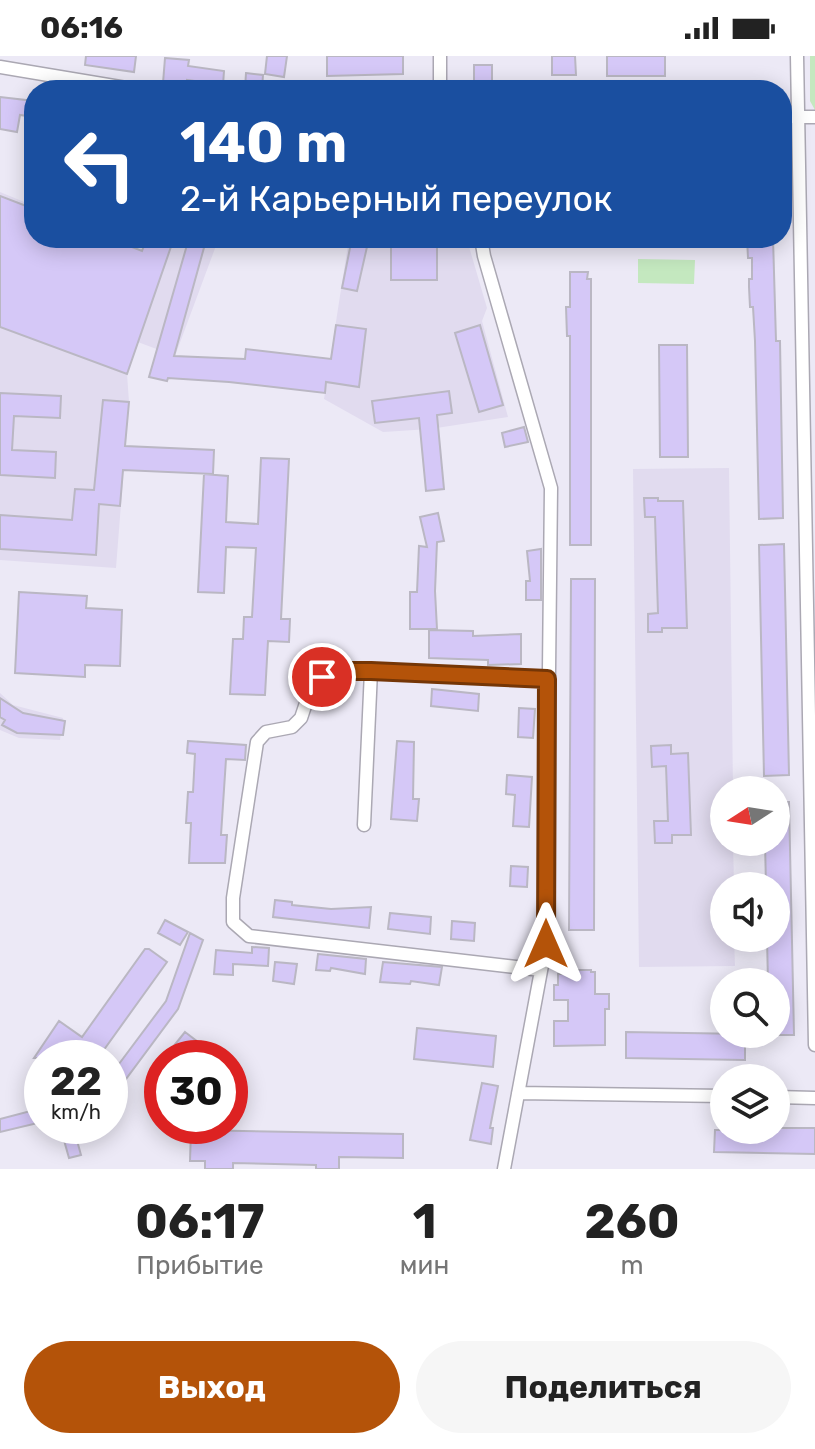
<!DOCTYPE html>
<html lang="ru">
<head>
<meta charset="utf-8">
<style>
  :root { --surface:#fff; --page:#f6f6f6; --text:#222; --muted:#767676; --accent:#b45309 }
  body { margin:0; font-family:Rubik,sans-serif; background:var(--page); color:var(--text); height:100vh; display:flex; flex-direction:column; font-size:30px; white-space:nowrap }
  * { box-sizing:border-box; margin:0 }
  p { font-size:26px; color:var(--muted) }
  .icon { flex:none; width:44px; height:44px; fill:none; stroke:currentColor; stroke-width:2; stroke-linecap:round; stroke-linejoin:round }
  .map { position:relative; height:1113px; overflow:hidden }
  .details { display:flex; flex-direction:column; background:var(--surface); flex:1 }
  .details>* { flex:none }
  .banner { position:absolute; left:24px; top:24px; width:768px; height:168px; border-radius:32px; box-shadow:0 4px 20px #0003; background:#1a4fa0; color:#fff; overflow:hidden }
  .needle { width:52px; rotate:258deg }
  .controls { position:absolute; left:710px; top:720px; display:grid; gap:16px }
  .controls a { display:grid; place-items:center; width:80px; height:80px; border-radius:50%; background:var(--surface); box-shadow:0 4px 20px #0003; font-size:40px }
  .speed { position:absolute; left:24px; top:984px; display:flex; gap:16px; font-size:40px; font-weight:700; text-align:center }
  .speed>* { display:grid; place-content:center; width:104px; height:104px; border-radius:50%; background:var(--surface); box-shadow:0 4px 20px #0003; line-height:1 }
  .speed small { font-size:20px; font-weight:400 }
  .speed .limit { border:12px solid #d22; background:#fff; color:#111 }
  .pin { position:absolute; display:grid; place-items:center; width:68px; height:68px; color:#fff; margin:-34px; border:4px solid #fff; border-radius:50%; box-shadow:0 2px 8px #0007 }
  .me { position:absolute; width:88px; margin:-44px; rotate:0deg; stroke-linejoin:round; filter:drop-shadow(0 0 6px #0008) }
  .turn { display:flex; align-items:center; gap:28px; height:168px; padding:0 24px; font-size:36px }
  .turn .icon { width:104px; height:104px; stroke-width:2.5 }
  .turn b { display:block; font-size:56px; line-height:68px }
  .eta { display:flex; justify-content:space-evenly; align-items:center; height:136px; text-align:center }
  .eta b { font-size:48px; font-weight:700; line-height:56px }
  .primary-button { display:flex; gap:16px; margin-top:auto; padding:16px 24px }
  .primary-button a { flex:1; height:92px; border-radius:48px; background:var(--accent); color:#fff; font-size:32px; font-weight:700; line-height:92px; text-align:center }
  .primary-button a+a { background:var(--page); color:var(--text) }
  .status { display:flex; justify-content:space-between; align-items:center; height:56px; padding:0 40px; background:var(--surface); direction:ltr }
  .status svg { height:22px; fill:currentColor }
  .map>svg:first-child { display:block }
</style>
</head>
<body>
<div class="status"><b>06:16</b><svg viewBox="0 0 49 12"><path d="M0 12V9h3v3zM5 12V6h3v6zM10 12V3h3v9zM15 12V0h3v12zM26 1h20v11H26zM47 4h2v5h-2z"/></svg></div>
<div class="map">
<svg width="815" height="1113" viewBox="0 0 815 1113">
  <rect width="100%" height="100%" fill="#ece9f6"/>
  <!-- built -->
  <path fill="#e1dbef" d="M 0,136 L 34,150 L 34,182 L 206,182 L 217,187 L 175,300 L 0,234 Z
    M 349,182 L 468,182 L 470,194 L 487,252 L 482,265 L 508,361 L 430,373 L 383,376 L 324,343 Z
    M 0,236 L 138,288 L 127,318 L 129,346 L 116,512 L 0,504 Z
    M 729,412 L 733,734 L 724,734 L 724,786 L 733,786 L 734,830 L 724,830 L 724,882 L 734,882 L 735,910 L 639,911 L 633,413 Z
    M 0,637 L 13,649 L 63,662 L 60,684 L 19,682 L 0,674 Z"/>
  <!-- green -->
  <path fill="#c4e8bf" d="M 810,0 L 815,0 L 815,54 L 810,45 Z
    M 638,203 L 695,204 L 694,228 L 638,227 Z"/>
  <!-- building -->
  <path fill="#d5c8f7" stroke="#bab7c3" stroke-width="2" d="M 86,0 L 136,0 L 134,16 L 85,9 Z
    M 267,0 L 287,0 L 284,21 L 265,18 Z
    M 327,0 L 403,0 L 403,18 L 327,20 Z
    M 552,0 L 575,0 L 576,19 L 552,19 Z
    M 607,0 L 665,0 L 665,20 L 607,20 Z
    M 165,2 L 189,4 L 188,10 L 224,15 L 223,29 L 187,24 L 187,29 L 163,27 Z
    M 474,9 L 492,9 L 492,30 L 474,30 Z
    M 246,17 L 263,19 L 262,34 L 245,33 Z
    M 0,41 L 34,45 L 34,61 L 20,59 L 17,76 L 0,73 Z
    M 0,140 L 34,153 L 34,182 L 109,182 L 142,195 L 147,182 L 174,182 L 127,318 L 0,271 Z
    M 189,182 L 205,188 L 174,300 L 245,303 L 246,293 L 331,303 L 336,269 L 366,273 L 359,331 L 326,326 L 325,337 L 229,326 L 168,322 L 167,325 L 149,321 Z
    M 352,182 L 369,182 L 357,235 L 342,232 Z
    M 747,182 L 773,182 L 776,285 L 780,285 L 783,462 L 759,463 L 755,285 L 753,251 L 750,251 L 749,231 L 749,223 L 752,223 L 752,202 L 748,202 Z
    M 391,190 L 437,191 L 437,224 L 391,224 Z
    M 570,216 L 588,216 L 587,223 L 591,223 L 591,489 L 570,489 L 570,280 L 567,280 L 566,251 L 570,251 Z
    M 480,269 L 503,349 L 479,356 L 455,277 Z
    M 659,289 L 687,289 L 688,401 L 660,401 Z
    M 449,335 L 452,357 L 437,359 L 444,433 L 426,435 L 419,362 L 375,367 L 372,345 Z
    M 0,337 L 61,340 L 60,362 L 14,360 L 12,394 L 56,396 L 55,422 L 0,419 Z
    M 103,344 L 129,346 L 125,390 L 214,394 L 213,418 L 123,414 L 120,450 L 99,448 L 96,499 L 0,493 L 0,459 L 72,464 L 75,433 L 94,434 Z
    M 524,371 L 528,386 L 505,391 L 502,377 Z
    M 261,402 L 289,403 L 281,563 L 290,563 L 289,586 L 268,585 L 265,639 L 230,638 L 233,583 L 243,583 L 244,561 L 252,561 L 256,492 L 226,491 L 224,537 L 198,536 L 204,418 L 228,420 L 226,466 L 258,468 Z
    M 644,442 L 658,442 L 658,445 L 683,445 L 687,572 L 662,572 L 662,576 L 648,576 L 648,558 L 658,557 L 655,461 L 645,461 Z
    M 438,457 L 444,485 L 437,486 L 435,535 L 437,573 L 410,573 L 410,536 L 417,536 L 419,490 L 427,491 L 420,461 Z
    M 784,488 L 789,719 L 764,720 L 759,489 Z
    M 541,493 L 541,544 L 526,544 L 526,525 L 530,525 L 527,495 Z
    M 571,523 L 595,523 L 594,874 L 569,874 Z
    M 19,536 L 87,540 L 86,552 L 122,554 L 120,610 L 85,609 L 85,621 L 15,617 Z
    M 429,574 L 473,575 L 473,580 L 521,578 L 521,608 L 488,609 L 488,604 L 429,602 Z
    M 432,633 L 479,638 L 478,655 L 431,650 Z
    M 0,642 L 23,657 L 65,665 L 63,679 L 17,677 L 2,669 L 5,664 L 0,661 Z
    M 519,652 L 535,653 L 533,682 L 518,681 Z
    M 188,685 L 246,689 L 245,704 L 226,703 L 221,779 L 227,779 L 225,807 L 189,807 L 191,767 L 186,767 L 188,736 L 193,736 L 195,698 L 187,697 Z
    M 397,685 L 414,686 L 413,743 L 419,743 L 417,765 L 391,763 Z
    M 671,689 L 671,698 L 688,697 L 691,779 L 672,779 L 672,787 L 655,787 L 654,765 L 668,765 L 666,710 L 652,711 L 651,690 Z
    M 507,719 L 532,721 L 529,771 L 513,770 L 515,739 L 506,738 Z
    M 776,746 L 789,746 L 794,979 L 776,979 L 776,926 L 768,926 L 767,882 L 776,882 L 776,830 L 766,830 L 765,786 L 776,786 Z
    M 511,810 L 528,811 L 527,831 L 510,830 Z
    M 275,844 L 292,846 L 292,849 L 331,853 L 371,851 L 369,872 L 273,861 Z
    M 390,857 L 431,861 L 430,878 L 388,873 Z
    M 165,864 L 188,876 L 180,889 L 158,877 Z
    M 452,865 L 475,867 L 474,885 L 451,883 Z
    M 190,877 L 203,884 L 178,953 L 120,1031 L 110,1024 L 110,1020 L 166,945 Z
    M 252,891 L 269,892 L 268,910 L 233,908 L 233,919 L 214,918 L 216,894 L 252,897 Z
    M 145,893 L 149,893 L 167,906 L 98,1002 L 34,1002 L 59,965 L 82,981 Z
    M 318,898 L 366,903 L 365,918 L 331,912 L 330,915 L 316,914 Z
    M 275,906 L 297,908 L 294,928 L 273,925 Z
    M 383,906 L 442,911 L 439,929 L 411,925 L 410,928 L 380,926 Z
    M 566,914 L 591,914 L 591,916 L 595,916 L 595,938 L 609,938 L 609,953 L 605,953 L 605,989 L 554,990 L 554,965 L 568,965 L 568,944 L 554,944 L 554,929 L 558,929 L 558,918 L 566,918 Z
    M 417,972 L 496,980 L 493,1011 L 414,1003 Z
    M 185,976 L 198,986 L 186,1002 L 164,1002 Z
    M 626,976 L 745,978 L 745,1004 L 626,1002 Z
    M 482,1027 L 498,1030 L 490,1072 L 493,1072 L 491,1088 L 470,1084 Z
    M 42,1052 L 42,1066 L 0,1076 L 0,1063 Z
    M 60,1070 L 73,1070 L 81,1099 L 69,1102 Z
    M 776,1072 L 815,1072 L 815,1098 L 714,1096 L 715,1074 L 776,1074 Z
    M 191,1074 L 403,1078 L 403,1102 L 339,1101 L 339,1113 L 316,1113 L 316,1109 L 233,1107 L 233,1113 L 205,1113 L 205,1105 L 190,1105 Z"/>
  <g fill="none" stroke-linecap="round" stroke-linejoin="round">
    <defs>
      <path id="minor" d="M 797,0 L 815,989
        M 0,11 L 138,34
        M 440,34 L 440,0
        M 782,61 L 815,61
        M 481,182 L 484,200 L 551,432 L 546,888 L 504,1113
        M 364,769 L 371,615
        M 541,914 L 249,880 L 233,866 L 233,842 L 257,686 L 266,676 L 292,671 L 301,662 L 311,632 L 322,621 L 336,615 L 547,623
        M 518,1037 L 724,1040
        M 776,1041 L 815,1042"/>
    </defs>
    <!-- minor casing -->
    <use href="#minor" stroke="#aba8b3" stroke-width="15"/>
    <!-- minor -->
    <use href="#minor" stroke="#fff" stroke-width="12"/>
  </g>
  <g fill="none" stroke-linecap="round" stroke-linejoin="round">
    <defs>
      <path id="route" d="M 322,621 L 336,615 L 371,615 L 547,623 L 546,888"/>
    </defs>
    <!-- route casing -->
    <use href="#route" stroke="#753606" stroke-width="20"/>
    <!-- route -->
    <use href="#route" stroke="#b45309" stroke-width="14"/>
  </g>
</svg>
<div class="controls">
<a><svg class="needle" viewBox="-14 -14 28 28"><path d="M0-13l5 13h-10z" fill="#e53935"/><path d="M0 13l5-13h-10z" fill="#767676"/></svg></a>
<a><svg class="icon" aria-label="sound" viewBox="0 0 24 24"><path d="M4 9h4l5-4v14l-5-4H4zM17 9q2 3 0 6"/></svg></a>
<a><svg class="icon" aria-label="search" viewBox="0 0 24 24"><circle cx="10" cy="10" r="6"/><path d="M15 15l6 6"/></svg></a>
<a><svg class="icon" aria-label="layers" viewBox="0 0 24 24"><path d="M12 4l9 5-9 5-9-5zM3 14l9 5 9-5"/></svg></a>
</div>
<div class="speed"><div>22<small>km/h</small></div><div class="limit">30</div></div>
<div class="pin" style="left:322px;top:621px;background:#d93025"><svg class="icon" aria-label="arrive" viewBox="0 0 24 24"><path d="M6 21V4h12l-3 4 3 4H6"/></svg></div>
<svg class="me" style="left:546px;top:888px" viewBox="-20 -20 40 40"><path d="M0-17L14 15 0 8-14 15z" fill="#b45309" stroke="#fff" stroke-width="4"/></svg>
<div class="banner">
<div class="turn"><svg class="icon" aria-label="left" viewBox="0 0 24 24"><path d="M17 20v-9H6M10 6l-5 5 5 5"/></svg><div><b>140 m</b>2-й Карьерный переулок</div></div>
</div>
</div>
<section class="details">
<div class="eta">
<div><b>06:17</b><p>Прибытие</p></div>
<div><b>1</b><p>мин</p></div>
<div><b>260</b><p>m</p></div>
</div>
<div class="primary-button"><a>Выход</a><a>Поделиться</a></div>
</section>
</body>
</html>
